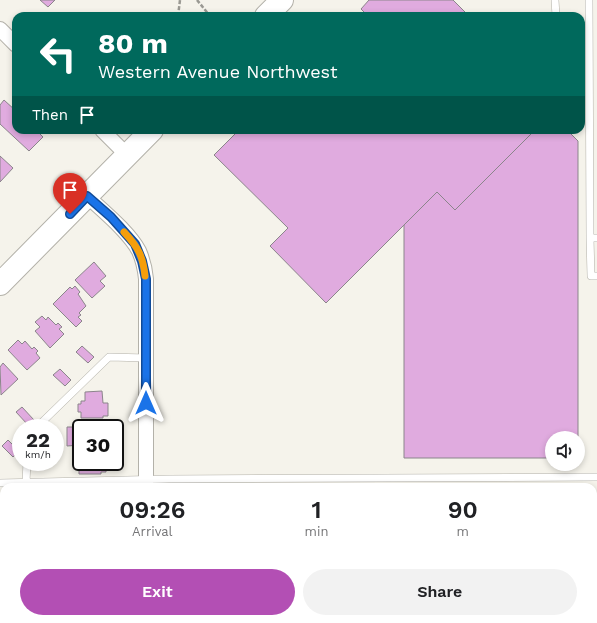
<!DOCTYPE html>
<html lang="en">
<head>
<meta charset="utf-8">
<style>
  :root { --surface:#fff; --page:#f2f2f2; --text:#202124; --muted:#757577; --accent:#b34fb4 }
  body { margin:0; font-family:"Work Sans",sans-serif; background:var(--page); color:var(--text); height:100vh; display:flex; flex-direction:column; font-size:15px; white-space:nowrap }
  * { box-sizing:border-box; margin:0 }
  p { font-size:13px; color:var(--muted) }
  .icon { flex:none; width:22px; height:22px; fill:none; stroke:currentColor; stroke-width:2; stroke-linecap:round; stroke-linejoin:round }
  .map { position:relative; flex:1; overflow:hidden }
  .side { position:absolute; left:0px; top:483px; width:597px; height:140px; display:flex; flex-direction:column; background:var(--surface); border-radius:12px 12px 0 0; box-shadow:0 2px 6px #0003 }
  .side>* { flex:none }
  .banner { position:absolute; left:12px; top:12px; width:573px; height:122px; border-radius:12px; box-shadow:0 2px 6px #0003; background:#00695c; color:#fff; overflow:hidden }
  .fabs { position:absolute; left:545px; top:431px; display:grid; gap:8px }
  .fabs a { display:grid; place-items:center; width:40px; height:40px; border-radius:50%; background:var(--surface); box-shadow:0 2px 6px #0003; font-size:20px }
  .speed { position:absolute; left:12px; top:419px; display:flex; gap:8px; font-size:20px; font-weight:700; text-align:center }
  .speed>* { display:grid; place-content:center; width:52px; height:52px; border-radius:50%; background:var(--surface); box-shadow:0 2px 6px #0003; line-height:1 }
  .speed small { font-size:10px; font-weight:400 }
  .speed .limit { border:2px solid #111; border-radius:6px; background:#fff; color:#111 }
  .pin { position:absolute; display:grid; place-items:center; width:34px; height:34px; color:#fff; margin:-41px -17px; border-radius:50% 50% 50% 0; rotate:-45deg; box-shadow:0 0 4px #0007 }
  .pin .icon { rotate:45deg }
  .me { position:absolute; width:44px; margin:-22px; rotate:0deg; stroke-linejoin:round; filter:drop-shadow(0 0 3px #0008) }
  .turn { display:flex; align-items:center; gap:14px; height:84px; padding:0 20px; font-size:18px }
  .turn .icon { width:52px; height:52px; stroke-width:2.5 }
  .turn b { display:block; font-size:28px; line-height:34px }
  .then { display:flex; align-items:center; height:38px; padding:0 20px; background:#0003; gap:8px; font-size:15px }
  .eta { display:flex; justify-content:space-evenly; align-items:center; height:68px; text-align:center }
  .eta b { font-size:24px; font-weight:600; line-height:28px }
  .button { display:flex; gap:8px; margin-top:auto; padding:8px 20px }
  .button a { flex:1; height:46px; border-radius:24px; background:var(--accent); color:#fff; font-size:16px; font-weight:600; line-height:46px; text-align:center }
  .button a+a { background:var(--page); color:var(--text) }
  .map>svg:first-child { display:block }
</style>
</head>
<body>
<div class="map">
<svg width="597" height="623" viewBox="0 0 597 623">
  <rect width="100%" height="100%" fill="#f5f3eb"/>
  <!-- building -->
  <path fill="#e0abdf" stroke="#8b858b" d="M 40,0 L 55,0 L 48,7 Z
    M 369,0 L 453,0 L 469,16 L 368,16 L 361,9 Z
    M 4,100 L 16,111 L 16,130 L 36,130 L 43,137 L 29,151 L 0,124 L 0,105 Z
    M 239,130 L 535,130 L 455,210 L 437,192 L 326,303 L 270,246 L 288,228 L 214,155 Z
    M 535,130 L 567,130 L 578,141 L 578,438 L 552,438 L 552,458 L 404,458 L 404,225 L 437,192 L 455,210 Z
    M 0,156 L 13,168 L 0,182 Z
    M 94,262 L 106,276 L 100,281 L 105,286 L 92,298 L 75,280 Z
    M 75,286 L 80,292 L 78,294 L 86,306 L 79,313 L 81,315 L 78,317 L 82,321 L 76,327 L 53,304 L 70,287 L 72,289 Z
    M 42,316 L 46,320 L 48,317 L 56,325 L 58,323 L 62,327 L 59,329 L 64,334 L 50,348 L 35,331 L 40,327 L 35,322 Z
    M 18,340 L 22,344 L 25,341 L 32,349 L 34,347 L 38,351 L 36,353 L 40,358 L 27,370 L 8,350 Z
    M 82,346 L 94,357 L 88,363 L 76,352 Z
    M 3,363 L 18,379 L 1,395 L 0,367 Z
    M 60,369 L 71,380 L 65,386 L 53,375 Z
    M 102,391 L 103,403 L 108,403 L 108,416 L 103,416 L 103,418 L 81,418 L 81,412 L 78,412 L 78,404 L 81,404 L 81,401 L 85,401 L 85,392 Z
    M 22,407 L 34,420 L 28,425 L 16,412 Z
    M 67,427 L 96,427 L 96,428 L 81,428 L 81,445 L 67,446 Z
    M 8,440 L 19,451 L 13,457 L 2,446 Z
    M 80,457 L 81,457 L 81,462 L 106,462 L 106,472 L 101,472 L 101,474 L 79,474 L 79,470 L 77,470 L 76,461 L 80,461 Z
    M 597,517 L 597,552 L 593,552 L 593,518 Z"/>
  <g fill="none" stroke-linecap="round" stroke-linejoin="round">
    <defs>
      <path id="service" d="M 555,0 L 556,16
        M 589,0 L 590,238 L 597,238
        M 590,238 L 591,276 L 597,276
        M 36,428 L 109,357 L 146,358
        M 26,482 L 27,462
        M 0,483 L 169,479 L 597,477
        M 247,623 L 247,619"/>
      <path id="minor" d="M 0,29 L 16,45
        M 102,130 L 128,156
        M 87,196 C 103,211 129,232 139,251 C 143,260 145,269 146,279 L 146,487
        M 0,590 L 4,590
        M 593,590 L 597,590
        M 146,619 L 146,623"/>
      <path id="primary" d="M 266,16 L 282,0
        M 0,284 L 152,130"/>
    </defs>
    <!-- service casing -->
    <use href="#service" stroke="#b3b1a9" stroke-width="8"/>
    <!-- minor casing -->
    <use href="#minor" stroke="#b3b1a9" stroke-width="16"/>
    <!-- primary casing -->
    <use href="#primary" stroke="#b3b1a9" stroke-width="24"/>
    <!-- path -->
    <path stroke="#9a9993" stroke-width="2.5" stroke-dasharray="4 2" stroke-linecap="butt" d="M 197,0 L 210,16
      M 178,16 L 180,0"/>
    <!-- service -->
    <use href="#service" stroke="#fff" stroke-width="7"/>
    <!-- minor -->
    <use href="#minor" stroke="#fff" stroke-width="14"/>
    <!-- primary -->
    <use href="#primary" stroke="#fff" stroke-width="22"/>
  </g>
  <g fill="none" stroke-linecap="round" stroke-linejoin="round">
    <defs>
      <path id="route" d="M 70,214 L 87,196 L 111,217 L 135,244 L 142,261 L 146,279 L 146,403"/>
    </defs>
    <!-- route casing -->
    <use href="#route" stroke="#114b97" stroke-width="10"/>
    <!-- route -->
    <use href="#route" stroke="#1a73e8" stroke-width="7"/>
    <!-- slow -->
    <path stroke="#f59e0b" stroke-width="7" d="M 124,232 C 138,247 143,256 145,276"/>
  </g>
</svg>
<div class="fabs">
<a><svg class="icon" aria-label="sound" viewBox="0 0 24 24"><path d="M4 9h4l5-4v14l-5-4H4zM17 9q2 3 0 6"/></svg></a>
</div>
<div class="speed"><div>22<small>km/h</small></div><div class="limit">30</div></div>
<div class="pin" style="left:70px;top:214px;background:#d93025"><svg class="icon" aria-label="arrive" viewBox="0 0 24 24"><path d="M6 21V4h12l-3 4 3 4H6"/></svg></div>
<svg class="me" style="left:146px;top:403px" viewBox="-20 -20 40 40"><path d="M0-17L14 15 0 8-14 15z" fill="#1a73e8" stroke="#fff" stroke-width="4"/></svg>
<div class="banner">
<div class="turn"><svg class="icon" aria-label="left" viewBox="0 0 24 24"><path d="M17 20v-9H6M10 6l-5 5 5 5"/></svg><div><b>80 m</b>Western Avenue Northwest</div></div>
<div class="then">Then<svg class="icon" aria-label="arrive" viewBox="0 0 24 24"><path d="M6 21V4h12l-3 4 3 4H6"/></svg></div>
</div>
<section class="side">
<div class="eta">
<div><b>09:26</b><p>Arrival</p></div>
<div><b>1</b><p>min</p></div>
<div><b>90</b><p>m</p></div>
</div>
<div class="button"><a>Exit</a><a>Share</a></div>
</section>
</div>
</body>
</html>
